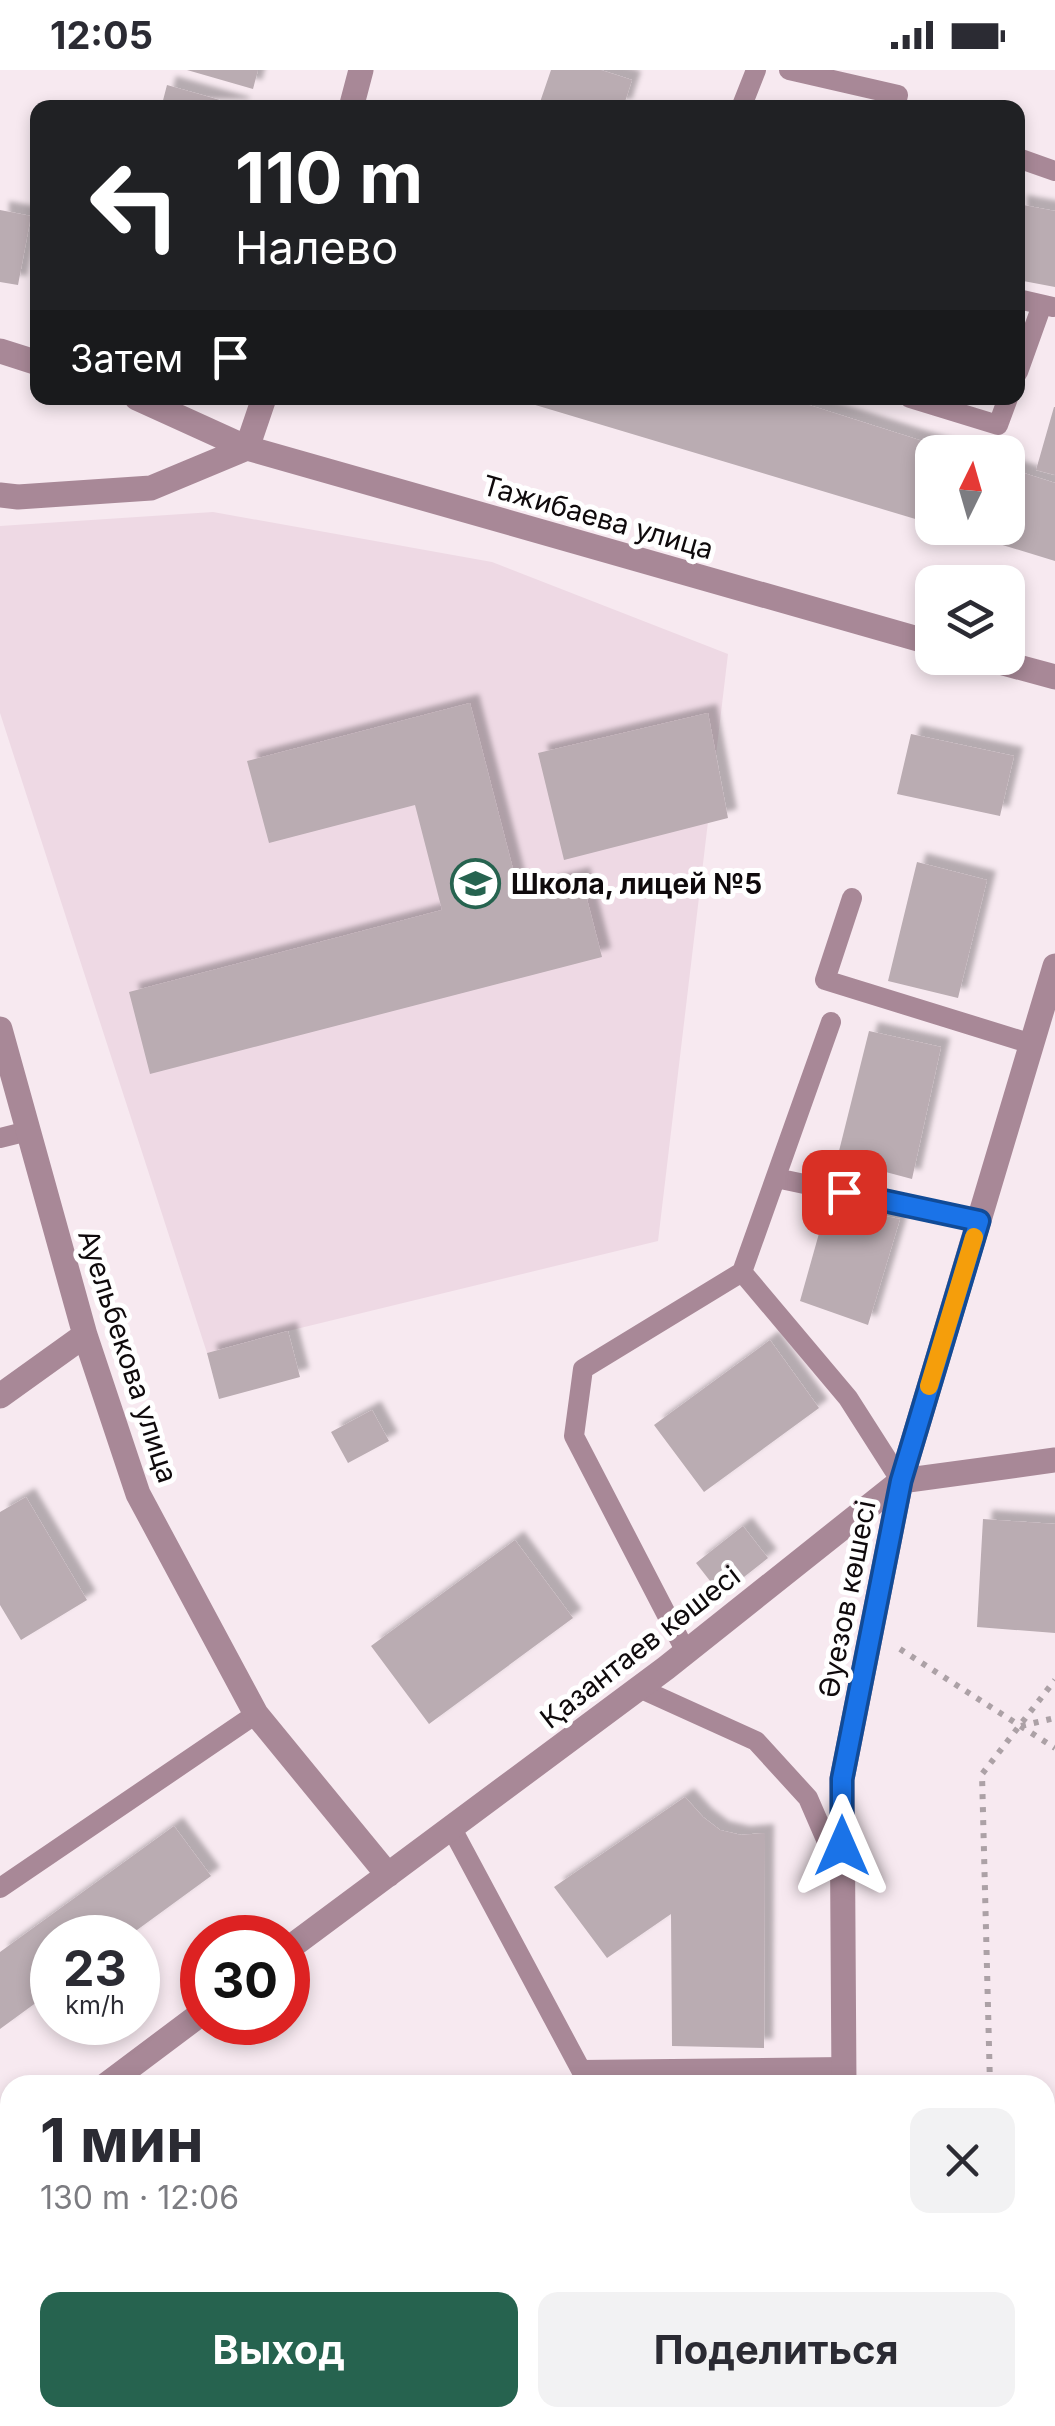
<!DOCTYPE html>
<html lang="ru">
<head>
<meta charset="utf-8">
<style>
  :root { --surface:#fff; --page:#f2f2f3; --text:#2b2b33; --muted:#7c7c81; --accent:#26634f }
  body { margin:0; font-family:Inter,sans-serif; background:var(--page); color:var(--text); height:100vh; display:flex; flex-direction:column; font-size:38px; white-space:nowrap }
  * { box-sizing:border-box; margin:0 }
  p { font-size:32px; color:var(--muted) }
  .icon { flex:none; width:55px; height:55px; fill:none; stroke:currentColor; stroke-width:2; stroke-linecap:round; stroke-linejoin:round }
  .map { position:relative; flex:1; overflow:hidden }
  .side { position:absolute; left:0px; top:2005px; width:1055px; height:352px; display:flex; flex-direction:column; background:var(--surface); border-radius:30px 30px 0 0; box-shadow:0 5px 15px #0003 }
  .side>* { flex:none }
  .hud { position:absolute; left:30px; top:30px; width:995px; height:305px; border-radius:20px; box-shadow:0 5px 15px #0003; background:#202124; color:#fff; overflow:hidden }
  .needle { width:65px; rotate:5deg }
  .tools { position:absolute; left:915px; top:365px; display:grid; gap:20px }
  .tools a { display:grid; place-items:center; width:110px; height:110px; border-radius:20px; background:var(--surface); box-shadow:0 5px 15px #0003; font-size:50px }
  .speed { position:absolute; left:30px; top:1845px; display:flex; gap:20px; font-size:50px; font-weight:700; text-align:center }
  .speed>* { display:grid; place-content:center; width:130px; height:130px; border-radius:50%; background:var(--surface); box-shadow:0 5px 15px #0003; line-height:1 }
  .speed small { font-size:25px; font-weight:400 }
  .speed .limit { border:15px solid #d22; background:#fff; color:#111 }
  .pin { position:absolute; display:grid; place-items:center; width:85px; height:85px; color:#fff; margin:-42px; border-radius:20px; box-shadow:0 5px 15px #0006 }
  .me { position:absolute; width:110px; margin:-55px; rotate:0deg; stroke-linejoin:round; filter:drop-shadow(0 0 8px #0008) }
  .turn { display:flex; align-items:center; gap:35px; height:210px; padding:0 40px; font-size:45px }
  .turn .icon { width:130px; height:130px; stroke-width:2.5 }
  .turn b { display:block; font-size:70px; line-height:85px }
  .then { display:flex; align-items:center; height:95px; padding:0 40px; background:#0003; gap:20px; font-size:38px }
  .round { display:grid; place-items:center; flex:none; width:105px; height:105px; border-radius:20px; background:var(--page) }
  .summary { display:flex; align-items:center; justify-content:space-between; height:170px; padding:0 40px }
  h1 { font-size:60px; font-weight:700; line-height:75px }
  .button { display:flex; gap:20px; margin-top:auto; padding:20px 40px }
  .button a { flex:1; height:115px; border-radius:20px; background:var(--accent); color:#fff; font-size:40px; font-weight:700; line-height:115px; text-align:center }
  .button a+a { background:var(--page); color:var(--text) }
  .status { display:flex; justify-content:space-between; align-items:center; height:70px; padding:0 50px; background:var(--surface); direction:ltr }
  .status svg { height:28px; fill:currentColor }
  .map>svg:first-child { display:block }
</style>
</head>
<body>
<div class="status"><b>12:05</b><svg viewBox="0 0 49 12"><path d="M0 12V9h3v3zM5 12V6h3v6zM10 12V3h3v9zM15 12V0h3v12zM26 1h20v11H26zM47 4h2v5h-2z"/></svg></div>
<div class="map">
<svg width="1055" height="2356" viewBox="0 0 1055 2356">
  <defs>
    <filter id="shadow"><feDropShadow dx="9" dy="-9" stdDeviation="2.5" flood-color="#0004"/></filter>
  </defs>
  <rect width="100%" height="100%" fill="#f7e9f0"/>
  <!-- built -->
  <path fill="#eed9e4" d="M 213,442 L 492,492 L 728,584 L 658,1171 L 288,1261 L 207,1283 L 0,643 L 0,456 Z"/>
  <!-- building -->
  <path fill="#baacb2" filter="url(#shadow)" d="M 187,0 L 258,0 L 253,19 Z
    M 551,0 L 601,0 L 632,10 L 623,38 L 538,38 Z
    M 167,15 L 241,36 L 240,38 L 161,38 Z
    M 1018,134 L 1055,141 L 1055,217 L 1018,210 Z
    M 0,140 L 31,146 L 18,215 L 0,212 Z
    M 512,328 L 787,328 L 957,382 L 932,382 L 932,454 Z
    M 1054,337 L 1055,337 L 1055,405 L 1036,400 Z
    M 1008,398 L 1055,413 L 1055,491 L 947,458 L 1008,458 Z
    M 470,633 L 519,822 L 581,806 L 602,887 L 150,1004 L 129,922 L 442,840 L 415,735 L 269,773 L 247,691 Z
    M 708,643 L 728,748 L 564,790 L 538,683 Z
    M 911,664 L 1014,686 L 1000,746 L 897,724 Z
    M 917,792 L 987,810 L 958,928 L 888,911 Z
    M 869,961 L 941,977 L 912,1109 L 837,1089 Z
    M 827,1135 L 900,1149 L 868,1255 L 800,1231 Z
    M 288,1261 L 300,1307 L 219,1329 L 207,1283 Z
    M 770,1270 L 819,1338 L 704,1422 L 654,1355 Z
    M 372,1340 L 389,1371 L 348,1393 L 331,1362 Z
    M 26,1427 L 87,1530 L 21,1570 L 0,1535 L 0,1442 Z
    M 983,1449 L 1055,1454 L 1055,1563 L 977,1557 Z
    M 743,1456 L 768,1488 L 721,1525 L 696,1493 Z
    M 515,1470 L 573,1548 L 429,1654 L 371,1576 Z
    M 685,1727 L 703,1747 L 720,1760 L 741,1765 L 765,1763 L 764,1978 L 672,1976 L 671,1844 L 607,1888 L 554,1817 Z
    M 174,1756 L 211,1806 L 126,1868 L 52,1868 L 52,1921 L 0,1959 L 0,1882 Z
    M 1054,2219 L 1055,2290 L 1045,2291 L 1045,2221 Z
    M 10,2295 L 10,2348 L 118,2348 L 106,2356 L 0,2356 L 0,2303 Z
    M 407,2348 L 426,2348 L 429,2356 L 384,2356 Z
    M 656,2348 L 732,2348 L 732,2356 L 657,2356 Z"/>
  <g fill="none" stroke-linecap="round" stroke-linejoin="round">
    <!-- path -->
    <path stroke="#aca1a6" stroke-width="6" stroke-dasharray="5 8" stroke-linecap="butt" d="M 900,1579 L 1055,1678
      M 1021,1656 L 1055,1648
      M 990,2015 L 982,1704 L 1055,1610
      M 1045,2124 L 1055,2120
      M 1045,2160 L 1055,2163"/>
    <!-- service -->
    <path stroke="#a88897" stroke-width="20" d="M 789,0 L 898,25 L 895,38
      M 741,38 L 756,0
      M 1018,88 L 1055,101
      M 1018,229 L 1053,237
      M 1018,302 L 1042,235
      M 910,328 L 998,355 L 1008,328
      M 852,828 L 825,910 L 1032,974
      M 0,1068 L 28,1061
      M 776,1108 L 979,1151
      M 742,1202 L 848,1328 L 901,1411
      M 686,1582 L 574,1366 L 583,1299 L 742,1202 L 831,952
      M 639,1618 L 756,1671 L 808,1728 L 841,1804
      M 451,1757 L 581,2000 L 844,1997
      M 0,1818 L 256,1644
      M 0,2145 L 10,2157
      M 0,2191 L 10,2184
      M 591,2348 L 592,2356
      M 1025,2356 L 1055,2345"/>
    <!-- minor -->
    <path stroke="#a88897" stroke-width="25" d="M 351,38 L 361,0
      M 0,281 L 38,293
      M 137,328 L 247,378 L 264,328
      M 0,425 L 18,427 L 151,418 L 247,378 L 932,573
      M 985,588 L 1055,607
      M 0,959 L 85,1265 L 138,1424 L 256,1644 L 388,1805
      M 0,1326 L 85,1265
      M 288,1879 L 666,1598 L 901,1411 L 1055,1390
      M 106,2015 L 202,1943
      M 844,2015 L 842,1709 L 901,1411 L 1055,896
      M 0,2094 L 10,2086
      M 846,2348 L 846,2356"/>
  </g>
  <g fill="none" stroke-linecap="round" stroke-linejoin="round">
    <defs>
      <path id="route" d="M 842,1776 L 842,1709 L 901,1411 L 979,1151 L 844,1122"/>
    </defs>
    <!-- route casing -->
    <use href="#route" stroke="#114b97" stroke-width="25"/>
    <!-- route -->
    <use href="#route" stroke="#1a73e8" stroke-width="18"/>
    <!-- slow -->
    <path stroke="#f59e0b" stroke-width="18" d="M 929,1316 L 974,1167"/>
  </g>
  <!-- icons -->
  <defs>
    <symbol id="university-ring" viewBox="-11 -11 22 22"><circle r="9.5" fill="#fff" stroke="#26634f" stroke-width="1.5"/><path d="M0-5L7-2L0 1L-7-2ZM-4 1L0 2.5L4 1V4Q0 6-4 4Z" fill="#26634f"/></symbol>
  </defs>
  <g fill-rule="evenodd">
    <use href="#university-ring" x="448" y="786" width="55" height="55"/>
  </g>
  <g text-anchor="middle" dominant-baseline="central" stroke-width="10" stroke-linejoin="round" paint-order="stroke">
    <!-- street labels -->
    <g font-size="28" fill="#0f0a0c" stroke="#fff">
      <text transform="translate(598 447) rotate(16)">Тажибаева улица</text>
      <text transform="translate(128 1286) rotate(72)">Ауельбекова улица</text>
      <text transform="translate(847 1529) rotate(-79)">Әуезов көшесі</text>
      <text transform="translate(640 1577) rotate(-38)">Қазантаев көшесі</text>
    </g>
    <!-- poi labels -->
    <g font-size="28" font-weight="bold" fill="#0f0a0c" stroke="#fff" text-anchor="start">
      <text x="511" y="814">Школа, лицей №5</text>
    </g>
  </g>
</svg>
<div class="tools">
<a><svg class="needle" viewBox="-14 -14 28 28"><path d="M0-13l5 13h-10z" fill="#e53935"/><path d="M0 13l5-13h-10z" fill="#7c7c81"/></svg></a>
<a><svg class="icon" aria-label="layers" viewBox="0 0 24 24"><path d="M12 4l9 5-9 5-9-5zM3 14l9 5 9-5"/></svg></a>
</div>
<div class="speed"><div>23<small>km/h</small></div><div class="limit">30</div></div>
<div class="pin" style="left:844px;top:1122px;background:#d93025"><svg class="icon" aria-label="arrive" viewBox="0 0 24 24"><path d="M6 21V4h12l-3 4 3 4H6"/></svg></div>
<svg class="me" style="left:842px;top:1776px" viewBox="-20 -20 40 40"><path d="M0-17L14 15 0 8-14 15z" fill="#1a73e8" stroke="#fff" stroke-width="4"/></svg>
<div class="hud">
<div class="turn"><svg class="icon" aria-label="left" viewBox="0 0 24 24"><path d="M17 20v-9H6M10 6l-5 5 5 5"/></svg><div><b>110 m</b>Налево</div></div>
<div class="then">Затем<svg class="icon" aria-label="arrive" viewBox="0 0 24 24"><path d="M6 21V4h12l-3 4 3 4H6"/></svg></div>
</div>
<section class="side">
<div class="summary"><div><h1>1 мин</h1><p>130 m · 12:06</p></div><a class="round"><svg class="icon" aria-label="close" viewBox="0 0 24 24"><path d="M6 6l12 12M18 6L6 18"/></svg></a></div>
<div class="button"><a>Выход</a><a>Поделиться</a></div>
</section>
</div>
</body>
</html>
